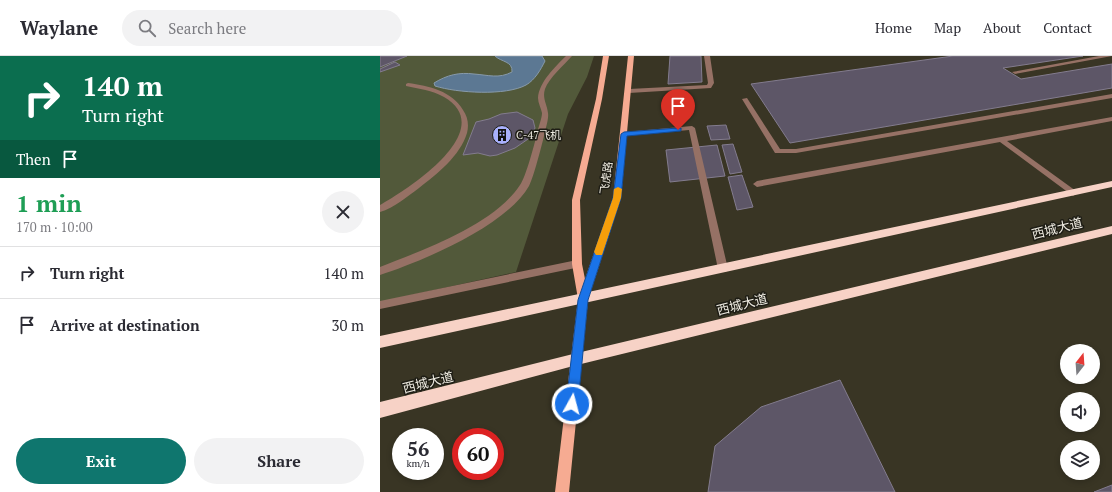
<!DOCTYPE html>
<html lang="en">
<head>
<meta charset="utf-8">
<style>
  :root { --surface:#fff; --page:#f2f2f3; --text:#2b2b33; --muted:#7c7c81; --line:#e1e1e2; --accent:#0f766e }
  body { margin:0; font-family:"PT Serif","Noto Sans SC",serif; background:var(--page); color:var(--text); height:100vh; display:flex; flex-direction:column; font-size:15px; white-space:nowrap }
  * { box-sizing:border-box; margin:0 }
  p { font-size:13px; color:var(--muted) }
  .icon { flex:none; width:22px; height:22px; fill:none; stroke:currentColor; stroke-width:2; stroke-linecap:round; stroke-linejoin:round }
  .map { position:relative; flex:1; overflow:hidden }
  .sheet { display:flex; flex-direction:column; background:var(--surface); width:380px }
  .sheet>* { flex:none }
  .top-card { background:#0b6e4f; color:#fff; overflow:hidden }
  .needle { width:26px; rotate:17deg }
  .controls { position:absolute; left:680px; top:288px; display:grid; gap:8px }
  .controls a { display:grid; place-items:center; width:40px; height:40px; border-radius:50%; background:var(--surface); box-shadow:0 2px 6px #0003; font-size:20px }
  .speed { position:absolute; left:12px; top:372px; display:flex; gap:8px; font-size:20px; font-weight:700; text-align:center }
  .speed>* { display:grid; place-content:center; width:52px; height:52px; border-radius:50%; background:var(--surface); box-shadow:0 2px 6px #0003; line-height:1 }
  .speed small { font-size:10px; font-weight:400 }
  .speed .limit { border:6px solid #d22; background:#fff; color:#111 }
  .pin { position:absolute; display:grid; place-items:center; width:34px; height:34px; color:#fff; margin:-41px -17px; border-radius:50% 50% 50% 0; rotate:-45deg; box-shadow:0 0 4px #0007 }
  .pin .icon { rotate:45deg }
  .me { position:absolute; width:44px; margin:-22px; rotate:7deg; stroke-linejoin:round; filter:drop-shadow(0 0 3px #0008) }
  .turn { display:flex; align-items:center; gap:14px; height:84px; padding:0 16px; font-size:18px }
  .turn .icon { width:52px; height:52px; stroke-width:2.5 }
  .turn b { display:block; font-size:28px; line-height:34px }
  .then { display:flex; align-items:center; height:38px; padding:0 16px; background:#0003; gap:8px; font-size:15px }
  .round { display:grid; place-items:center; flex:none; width:42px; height:42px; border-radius:21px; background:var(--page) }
  .summary { display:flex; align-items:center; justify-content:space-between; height:68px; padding:0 16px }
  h1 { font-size:24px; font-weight:700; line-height:30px; color:#1e9e55 }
  .primary-button { display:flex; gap:8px; margin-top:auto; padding:8px 16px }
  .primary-button a { flex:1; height:46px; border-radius:24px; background:var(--accent); color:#fff; font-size:16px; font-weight:700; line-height:46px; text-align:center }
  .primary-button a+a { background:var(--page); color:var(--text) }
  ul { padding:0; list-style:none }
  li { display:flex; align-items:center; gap:12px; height:52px; padding:0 16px; border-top:1px solid var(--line) }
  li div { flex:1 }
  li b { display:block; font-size:15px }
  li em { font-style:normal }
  header { display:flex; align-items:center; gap:24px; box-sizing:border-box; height:56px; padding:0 20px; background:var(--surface); border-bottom:1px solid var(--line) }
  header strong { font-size:19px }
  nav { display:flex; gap:22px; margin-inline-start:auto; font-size:14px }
  .search { width:280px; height:36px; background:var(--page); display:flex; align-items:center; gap:10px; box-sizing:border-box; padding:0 14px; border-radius:22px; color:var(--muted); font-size:15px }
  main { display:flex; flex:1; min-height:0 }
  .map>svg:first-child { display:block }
</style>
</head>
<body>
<header>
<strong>Waylane</strong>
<div class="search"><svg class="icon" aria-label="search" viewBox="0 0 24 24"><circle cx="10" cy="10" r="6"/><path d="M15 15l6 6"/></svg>Search here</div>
<nav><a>Home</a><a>Map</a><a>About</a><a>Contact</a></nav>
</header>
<main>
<section class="sheet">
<div class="top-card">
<div class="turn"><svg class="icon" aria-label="right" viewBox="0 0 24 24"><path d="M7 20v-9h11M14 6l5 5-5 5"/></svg><div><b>140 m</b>Turn right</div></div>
<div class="then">Then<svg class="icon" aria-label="arrive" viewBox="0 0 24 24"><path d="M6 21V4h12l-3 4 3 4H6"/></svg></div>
</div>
<div class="summary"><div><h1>1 min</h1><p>170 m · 10:00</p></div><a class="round"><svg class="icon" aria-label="close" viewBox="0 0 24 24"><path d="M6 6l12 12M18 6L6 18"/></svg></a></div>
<ul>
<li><svg class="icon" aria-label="right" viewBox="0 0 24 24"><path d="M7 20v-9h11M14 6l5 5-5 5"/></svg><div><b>Turn right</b></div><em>140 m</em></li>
<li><svg class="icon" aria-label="arrive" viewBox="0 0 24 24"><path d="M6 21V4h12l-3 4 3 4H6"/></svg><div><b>Arrive at destination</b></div><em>30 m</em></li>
</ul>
<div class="primary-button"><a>Exit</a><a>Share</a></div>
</section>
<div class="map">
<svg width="732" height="436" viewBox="0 0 732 436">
  <rect width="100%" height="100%" fill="#393524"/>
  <!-- green -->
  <path fill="#52593a" d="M 0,0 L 214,0 L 207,21 L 188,58 L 136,216 L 0,246 Z"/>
  <!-- water -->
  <path fill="#5c7893" stroke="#879aaa" d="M 115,0 L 162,0 L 165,5 C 161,13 155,24 146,29 C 126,40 77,37 55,30 L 54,27 C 67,19 79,16 94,18 C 108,19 119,23 132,16 C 133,5 121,6 115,0 Z"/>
  <!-- building -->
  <path fill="#5d5667" stroke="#837c8e" d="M 0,0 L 27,0 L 0,11 Z
    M 290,0 L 321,0 L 322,26 L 288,28 Z
    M 573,0 L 703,0 L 623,12 L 641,23 L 732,8 L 732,32 L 410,87 L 371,28 Z
    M 15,6 L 20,9 L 0,16 L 0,13 Z
    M 137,56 L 153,64 L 155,72 L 151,81 L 135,92 L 117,99 L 110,100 L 98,97 L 83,99 L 96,66 L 109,63 L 121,58 Z
    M 346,69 L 350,83 L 331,84 L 327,70 Z
    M 353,88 L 362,116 L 350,118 L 342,89 Z
    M 337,89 L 345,120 L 290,126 L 286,94 Z
    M 362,119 L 373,151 L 357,154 L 348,121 Z
    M 460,324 L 515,436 L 328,436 L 335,390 L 381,351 Z
    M 732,429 L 732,436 L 714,436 Z"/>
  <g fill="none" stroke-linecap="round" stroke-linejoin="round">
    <!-- minor -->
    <path fill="#967165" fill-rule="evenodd" d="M 186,0 L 192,0 C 184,9 169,22 165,33 C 162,42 167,48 168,57 C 169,63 165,74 164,80 C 161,92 154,120 149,130 C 126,170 43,205 0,219 L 0,211 C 43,194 114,169 140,129 C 146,121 155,86 158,74 C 159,69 162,62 162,57 C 161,52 158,47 158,42 C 159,26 175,11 186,0 Z
      M 324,0 L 330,0 L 334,27 L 331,32 L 249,37 L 246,35 L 249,33 L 327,29 L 328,27 Z
      M 719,0 L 732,0 L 635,18 L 632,16 Z
      M 28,27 C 49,30 72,35 83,54 C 88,61 89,69 87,77 C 80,100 57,118 39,132 C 28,140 14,152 0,156 L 0,149 C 27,134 120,74 64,41 C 52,34 39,33 26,30 L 26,28 Z
      M 732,38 L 732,42 L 416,97 L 395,97 L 362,43 L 367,42 L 400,93 L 416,93 Z
      M 732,61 L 732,65 L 627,85 L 696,135 L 697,137 L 693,140 L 620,86 L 377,131 L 373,128 L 377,125 Z
      M 312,70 L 315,72 L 348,213 L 346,216 L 340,216 L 338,213 L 309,74 L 244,80 L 240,78 L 244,76 Z
      M 197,204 L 200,205 L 202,208 L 200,211 L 0,253 L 0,245 Z"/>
    <!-- major -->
    <path fill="#f6ab92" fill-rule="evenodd" d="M 223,0 L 229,0 L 222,43 L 200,144 L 202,208 L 205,223 L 233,142 L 248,0 L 254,0 L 241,142 L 208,244 L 189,436 L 175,436 L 198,243 L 192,208 L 192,144 L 216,43 Z"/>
    <!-- highway -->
    <path fill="#f7d2c6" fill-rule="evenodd" d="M 732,125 L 732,131 L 0,292 L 0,280 Z
      M 732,170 L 732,178 L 197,309 L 0,362 L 0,346 L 197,297 Z"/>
  </g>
  <!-- route -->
  <path fill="#1a73e8" stroke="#114b97" d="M 298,72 L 301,72 L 301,75 L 247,80 L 241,142 L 208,244 L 198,348 L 196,352 L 192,353 L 188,352 L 186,348 L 198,244 L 233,142 L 241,78 L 244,76 Z"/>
  <!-- slow -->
  <path fill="#f59e0b" d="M 238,131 L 242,133 L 241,142 L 222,199 L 216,199 L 214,196 L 233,142 L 234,133 Z"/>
  <!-- icons -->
  <defs>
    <symbol id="building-disc" viewBox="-11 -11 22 22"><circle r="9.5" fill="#a8b0fc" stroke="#1e1d15"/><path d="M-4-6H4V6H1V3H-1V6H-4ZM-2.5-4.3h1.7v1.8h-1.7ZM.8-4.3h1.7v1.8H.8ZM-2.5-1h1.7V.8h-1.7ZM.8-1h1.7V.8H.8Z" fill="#111"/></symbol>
  </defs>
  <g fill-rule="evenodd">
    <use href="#building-disc" x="111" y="68" width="22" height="22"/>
  </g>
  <g text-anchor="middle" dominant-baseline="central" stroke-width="3" stroke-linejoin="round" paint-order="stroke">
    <!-- far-poi labels -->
    <g font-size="11" fill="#ece9df" stroke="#1e1d15" text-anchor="start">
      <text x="136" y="79">C-47飞机</text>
    </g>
    <!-- far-street labels -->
    <g font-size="11" fill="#ece9df" stroke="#1e1d15">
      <text transform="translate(226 122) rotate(-82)">飞虎路</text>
    </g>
    <!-- street labels -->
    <g font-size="13" fill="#ece9df" stroke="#1e1d15">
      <text transform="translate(677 172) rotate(-14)">西城大道</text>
      <text transform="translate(362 248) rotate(-14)">西城大道</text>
      <text transform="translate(48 326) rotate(-14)">西城大道</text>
    </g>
  </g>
</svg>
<div class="controls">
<a><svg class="needle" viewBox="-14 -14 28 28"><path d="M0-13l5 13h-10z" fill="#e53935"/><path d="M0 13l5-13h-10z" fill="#7c7c81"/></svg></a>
<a><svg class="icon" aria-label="sound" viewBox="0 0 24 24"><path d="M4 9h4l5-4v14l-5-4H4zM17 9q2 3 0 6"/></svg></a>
<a><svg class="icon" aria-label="layers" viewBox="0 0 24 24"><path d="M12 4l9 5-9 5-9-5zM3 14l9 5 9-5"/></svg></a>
</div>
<div class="speed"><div>56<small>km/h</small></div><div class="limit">60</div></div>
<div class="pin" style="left:298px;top:74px;background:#d93025"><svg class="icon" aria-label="arrive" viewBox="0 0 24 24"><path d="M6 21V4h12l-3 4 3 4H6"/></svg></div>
<svg class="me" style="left:192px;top:348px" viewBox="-20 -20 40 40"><circle r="17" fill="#1a73e8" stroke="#fff" stroke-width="3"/><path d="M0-11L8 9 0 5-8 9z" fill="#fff"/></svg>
</div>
</main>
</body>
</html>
